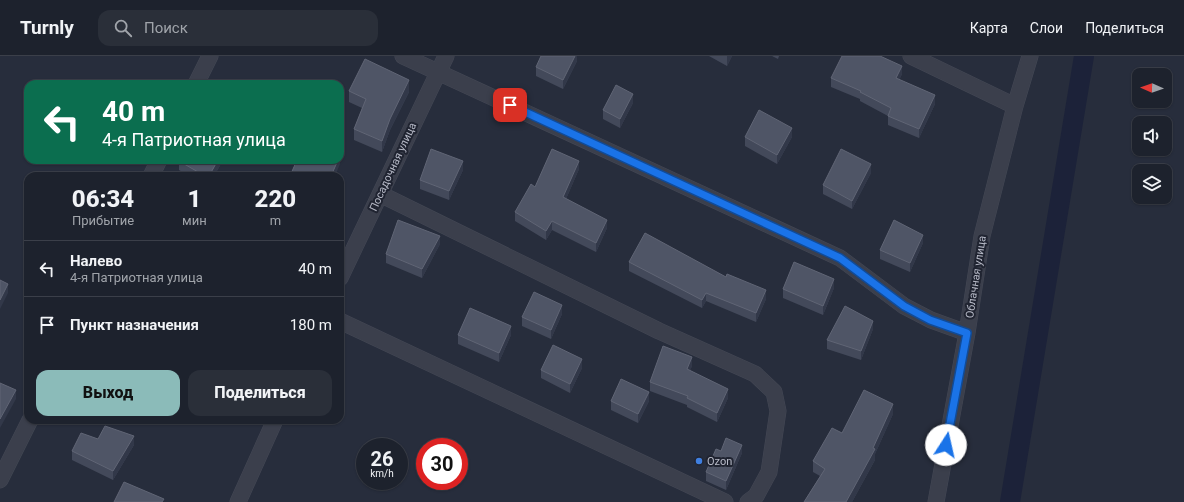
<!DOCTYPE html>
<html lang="ru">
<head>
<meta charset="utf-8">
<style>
  :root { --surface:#1d222d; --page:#2a2f39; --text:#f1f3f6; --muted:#a0a4aa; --line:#3b3f49; --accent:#8bbbb9 }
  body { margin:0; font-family:Roboto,sans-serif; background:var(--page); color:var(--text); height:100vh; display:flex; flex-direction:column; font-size:15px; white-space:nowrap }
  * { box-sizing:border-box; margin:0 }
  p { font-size:13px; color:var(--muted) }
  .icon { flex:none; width:22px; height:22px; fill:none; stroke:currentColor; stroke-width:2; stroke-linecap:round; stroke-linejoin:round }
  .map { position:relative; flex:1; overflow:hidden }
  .panel { position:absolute; left:24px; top:116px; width:320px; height:252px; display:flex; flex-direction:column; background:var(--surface); border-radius:12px; box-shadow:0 1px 3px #0004,0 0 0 1px var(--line) }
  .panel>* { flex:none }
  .banner { position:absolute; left:24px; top:24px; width:320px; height:84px; border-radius:12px; box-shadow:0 1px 3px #0004,0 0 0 1px var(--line); background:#0b6e4f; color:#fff; overflow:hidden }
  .needle { width:26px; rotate:272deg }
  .controls { position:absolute; left:1132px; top:12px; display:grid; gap:8px }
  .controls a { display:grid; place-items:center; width:40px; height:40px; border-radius:8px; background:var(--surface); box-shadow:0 1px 3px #0004,0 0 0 1px var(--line); font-size:20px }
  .speed { position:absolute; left:356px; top:382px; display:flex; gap:8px; font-size:20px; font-weight:700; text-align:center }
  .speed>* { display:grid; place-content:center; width:52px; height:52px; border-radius:50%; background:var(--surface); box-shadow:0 1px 3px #0004,0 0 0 1px var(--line); line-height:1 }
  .speed small { font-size:10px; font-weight:400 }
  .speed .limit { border:6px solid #d22; background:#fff; color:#111 }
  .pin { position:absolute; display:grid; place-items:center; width:34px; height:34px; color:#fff; margin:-17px; border-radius:8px; box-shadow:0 2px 6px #0006 }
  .me { position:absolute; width:44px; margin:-22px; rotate:10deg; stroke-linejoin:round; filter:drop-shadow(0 0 3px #0008) }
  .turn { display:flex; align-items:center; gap:14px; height:84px; padding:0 12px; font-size:18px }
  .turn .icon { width:52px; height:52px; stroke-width:2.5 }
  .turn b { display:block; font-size:28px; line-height:34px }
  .eta { display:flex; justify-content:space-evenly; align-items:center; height:68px; text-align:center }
  .eta b { font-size:24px; font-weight:800; line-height:28px }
  .button { display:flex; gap:8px; margin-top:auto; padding:8px 12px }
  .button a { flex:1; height:46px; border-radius:12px; background:var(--accent); color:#111; font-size:16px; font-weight:800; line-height:46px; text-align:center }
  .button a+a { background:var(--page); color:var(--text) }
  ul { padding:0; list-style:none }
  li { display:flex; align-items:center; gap:12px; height:56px; padding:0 12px; border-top:1px solid var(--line) }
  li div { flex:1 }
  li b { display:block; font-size:15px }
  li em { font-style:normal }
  header { display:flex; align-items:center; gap:24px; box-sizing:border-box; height:56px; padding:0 20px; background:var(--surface); border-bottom:1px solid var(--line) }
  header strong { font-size:19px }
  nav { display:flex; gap:22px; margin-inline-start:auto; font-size:14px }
  .search { width:280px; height:36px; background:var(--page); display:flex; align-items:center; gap:10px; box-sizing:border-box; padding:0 14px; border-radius:12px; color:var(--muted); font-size:15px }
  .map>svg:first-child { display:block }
</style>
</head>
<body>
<header>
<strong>Turnly</strong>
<div class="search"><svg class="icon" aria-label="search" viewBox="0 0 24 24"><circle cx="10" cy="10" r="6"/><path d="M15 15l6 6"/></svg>Поиск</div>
<nav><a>Карта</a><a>Слои</a><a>Поделиться</a></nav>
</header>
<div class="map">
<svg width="1184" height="446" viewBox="0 0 1184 446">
  <rect width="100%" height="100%" fill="#272d3c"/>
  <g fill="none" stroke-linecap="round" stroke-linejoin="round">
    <!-- canal -->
    <path stroke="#1c2239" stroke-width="20" d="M 1010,446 L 1084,0"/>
    <defs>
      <path id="minor" d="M 403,0 L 840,202 L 904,250 L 931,264 L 967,277
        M 911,0 L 1015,50
        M 196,28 L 210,0
        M 151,120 L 159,104
        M 380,138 L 659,275 L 755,318 L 774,336 L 778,355 L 769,416 L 756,440 L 748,446
        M 340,222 L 446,0
        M 340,265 L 725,446
        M 0,424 L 30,364
        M 238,446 L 275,364
        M 936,446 L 967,277 L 982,180 L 1015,50 L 1030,0"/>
    </defs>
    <!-- minor casing -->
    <use href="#minor" stroke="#444855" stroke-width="17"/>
    <!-- minor -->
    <use href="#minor" stroke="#3b3f4c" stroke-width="16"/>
  </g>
  <!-- wall -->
  <path fill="#43495a" d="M 577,0 L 577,5 L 563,33 L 536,20 L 536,11 Z
    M 709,0 L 732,0 L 727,10 Z
    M 772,0 L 779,0 L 778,3 Z
    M 902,18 L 899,24 L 935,48 L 919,82 L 888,69 L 888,60 L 860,45 L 860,43 L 831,31 L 831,22 Z
    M 349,35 L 409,36 L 390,74 L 382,96 L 354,84 L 354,73 L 362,52 L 349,46 Z
    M 633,47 L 620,72 L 603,63 L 603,54 Z
    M 745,81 L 792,81 L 777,108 L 745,90 Z
    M 222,104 L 222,106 L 214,120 L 189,120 L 179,114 L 179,105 Z
    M 579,113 L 566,143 L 607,172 L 596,196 L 552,174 L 546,184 L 515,165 L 515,156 L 535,131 Z
    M 463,114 L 449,144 L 420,133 L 420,124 Z
    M 871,117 L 852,153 L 823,138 L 823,129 Z
    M 923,187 L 910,216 L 880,203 L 880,194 Z
    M 440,188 L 422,222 L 386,207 L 386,198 Z
    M 629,206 L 766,243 L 756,266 L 706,245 L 702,252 L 629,215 Z
    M 834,232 L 823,259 L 783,242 L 783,233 Z
    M 562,258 L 551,283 L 522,270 L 522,261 Z
    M 873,273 L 861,304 L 827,293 L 827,284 Z
    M 458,279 L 511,279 L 499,306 L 458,288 Z
    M 692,310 L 690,314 L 728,342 L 717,366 L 687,351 L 687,349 L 650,335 L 650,326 Z
    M 582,312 L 570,337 L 541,322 L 541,314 Z
    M 611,345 L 649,345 L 638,367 L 611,354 Z
    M 893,358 L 875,398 L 875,404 L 852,446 L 804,446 L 820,420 L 813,416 L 813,405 L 842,377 Z
    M 98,383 L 134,389 L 113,424 L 72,404 L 72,395 Z
    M 721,395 L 742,397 L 726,434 L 706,425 L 706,416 Z"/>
  <!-- shaded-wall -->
  <path fill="#323849" d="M 575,0 L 577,0 L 577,5 L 563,33 L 563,24 Z
    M 727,0 L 732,0 L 727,10 Z
    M 902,10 L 902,18 L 896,31 L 896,22 Z
    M 409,24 L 409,36 L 390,74 L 382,96 L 382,85 L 390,63 Z
    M 633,38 L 633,47 L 620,72 L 620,63 Z
    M 935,39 L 935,48 L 919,82 L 919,73 Z
    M 792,72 L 792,81 L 777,108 L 777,99 Z
    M 340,99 L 340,108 L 335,120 L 331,120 L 338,104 L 340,104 Z
    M 218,104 L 222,104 L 222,106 L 214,120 L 209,120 Z
    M 463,105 L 463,114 L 449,144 L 449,135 Z
    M 579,105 L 579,113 L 563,150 L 563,141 Z
    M 871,108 L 871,117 L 852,153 L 852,145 Z
    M 607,164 L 607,172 L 596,196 L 596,187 Z
    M 552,165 L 552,174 L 546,184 L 546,175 Z
    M 923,179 L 923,187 L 910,216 L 910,207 Z
    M 440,180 L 440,188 L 422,222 L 422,213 Z
    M 834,223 L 834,232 L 823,259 L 823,250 Z
    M 8,228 L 8,237 L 0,253 L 0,244 Z
    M 766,234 L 766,243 L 756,266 L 756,257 Z
    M 706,237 L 706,245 L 702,252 L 702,244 Z
    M 562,249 L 562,258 L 551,283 L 551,274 Z
    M 873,265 L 873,273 L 861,304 L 861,295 Z
    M 511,270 L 511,279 L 499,306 L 499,297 Z
    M 692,301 L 692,310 L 687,322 L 687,313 Z
    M 582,303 L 582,312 L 570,337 L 570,328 Z
    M 728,333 L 728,342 L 717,366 L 717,357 Z
    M 16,334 L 16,343 L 0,372 L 0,363 Z
    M 649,336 L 649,345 L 638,367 L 638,358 Z
    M 893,348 L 893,358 L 875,398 L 875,404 L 852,446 L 846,446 L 873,392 Z
    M 134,380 L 134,389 L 113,424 L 113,415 Z
    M 742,389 L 742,397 L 726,434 L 726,425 Z"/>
  <!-- building -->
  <path fill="#4f5566" stroke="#606575" d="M 541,0 L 575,0 L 563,24 L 536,11 Z
    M 842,0 L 880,0 L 902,10 L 896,22 L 935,39 L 919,73 L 888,60 L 891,52 L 860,36 L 861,35 L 831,22 Z
    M 365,3 L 409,24 L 390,63 L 382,85 L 354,73 L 366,43 L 349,35 Z
    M 616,29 L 633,38 L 620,63 L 603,54 Z
    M 759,54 L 792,72 L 777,99 L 745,81 Z
    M 431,93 L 463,105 L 449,135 L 420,124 Z
    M 552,93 L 579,105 L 563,141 L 607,164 L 596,187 L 552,165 L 546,175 L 515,156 L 531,128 L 535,131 Z
    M 841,93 L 871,108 L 852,145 L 823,129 Z
    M 179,104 L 218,104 L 209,120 L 205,120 L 179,105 Z
    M 297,104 L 338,104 L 331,120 L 290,120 Z
    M 398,164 L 440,180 L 422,213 L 386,198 Z
    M 894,164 L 923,179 L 910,207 L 880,194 Z
    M 645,177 L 726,221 L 727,218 L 766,234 L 756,257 L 706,237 L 702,244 L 629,206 Z
    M 794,206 L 834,223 L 823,250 L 783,233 Z
    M 0,224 L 8,228 L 0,244 Z
    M 534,236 L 562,249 L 551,274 L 522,261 Z
    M 845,250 L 873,265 L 861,295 L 827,284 Z
    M 470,252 L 511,270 L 499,297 L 458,279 Z
    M 553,289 L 582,303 L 570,328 L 541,314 Z
    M 663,290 L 692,301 L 687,313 L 728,333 L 717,357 L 687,342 L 688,340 L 650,326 Z
    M 621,323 L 649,336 L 638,358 L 611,345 Z
    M 0,327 L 16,334 L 0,363 Z
    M 864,334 L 893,348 L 873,392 L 875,393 L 846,446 L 804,446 L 825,413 L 813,405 L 832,372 L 842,377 Z
    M 105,370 L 134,380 L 113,415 L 72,395 L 81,377 L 98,383 Z
    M 726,382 L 742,389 L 726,425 L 706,416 L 716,393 L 721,395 Z
    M 124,426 L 164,443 L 162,446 L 114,446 Z"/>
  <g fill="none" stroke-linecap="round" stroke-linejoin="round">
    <defs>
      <path id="route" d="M 510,49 L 840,202 L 904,250 L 930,264 L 967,277 L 946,389"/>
    </defs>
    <!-- route casing -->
    <use href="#route" stroke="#114b97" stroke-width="10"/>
    <!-- route -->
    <use href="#route" stroke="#1a73e8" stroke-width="7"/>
  </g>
  <!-- markers -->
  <circle fill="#3f7fe0" stroke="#202431" stroke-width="1.5" cx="699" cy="405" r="4"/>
  <g text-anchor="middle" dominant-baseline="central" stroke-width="4" stroke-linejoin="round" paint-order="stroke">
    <!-- street labels -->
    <g font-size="11" fill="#b7bac7" stroke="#202431">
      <text transform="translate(393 111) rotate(-65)">Посадочная улица</text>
      <text transform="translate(976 221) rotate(-81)">Облачная улица</text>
    </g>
    <!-- poi labels -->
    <g font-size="11" fill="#b7bac7" stroke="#202431" text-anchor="start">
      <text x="707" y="405">Ozon</text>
    </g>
  </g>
</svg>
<div class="controls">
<a><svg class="needle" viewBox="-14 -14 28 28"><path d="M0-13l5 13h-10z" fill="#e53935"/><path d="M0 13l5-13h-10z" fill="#a0a4aa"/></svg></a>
<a><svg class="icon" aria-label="sound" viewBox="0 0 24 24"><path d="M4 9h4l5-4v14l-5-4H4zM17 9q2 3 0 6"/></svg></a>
<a><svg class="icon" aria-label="layers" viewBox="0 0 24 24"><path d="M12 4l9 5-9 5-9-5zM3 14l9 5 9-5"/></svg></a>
</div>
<div class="speed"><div>26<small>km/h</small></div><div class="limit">30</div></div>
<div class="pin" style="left:510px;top:49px;background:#d93025"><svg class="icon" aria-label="arrive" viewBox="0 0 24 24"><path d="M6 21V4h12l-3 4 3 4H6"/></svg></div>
<svg class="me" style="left:946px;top:389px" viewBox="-20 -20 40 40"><circle r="19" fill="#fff"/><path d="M0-13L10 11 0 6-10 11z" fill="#1a73e8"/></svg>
<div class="banner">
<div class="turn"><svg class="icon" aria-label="left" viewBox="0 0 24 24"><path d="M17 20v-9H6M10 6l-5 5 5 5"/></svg><div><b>40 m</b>4-я Патриотная улица</div></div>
</div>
<section class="panel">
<div class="eta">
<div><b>06:34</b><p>Прибытие</p></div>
<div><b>1</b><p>мин</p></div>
<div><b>220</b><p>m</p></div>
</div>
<ul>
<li><svg class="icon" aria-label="left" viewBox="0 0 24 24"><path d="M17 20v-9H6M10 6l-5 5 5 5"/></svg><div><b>Налево</b><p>4-я Патриотная улица</p></div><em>40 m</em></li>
<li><svg class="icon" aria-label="arrive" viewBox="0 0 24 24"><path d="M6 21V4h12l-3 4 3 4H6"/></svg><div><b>Пункт назначения</b></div><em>180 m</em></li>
</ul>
<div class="button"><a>Выход</a><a>Поделиться</a></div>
</section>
</div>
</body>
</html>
